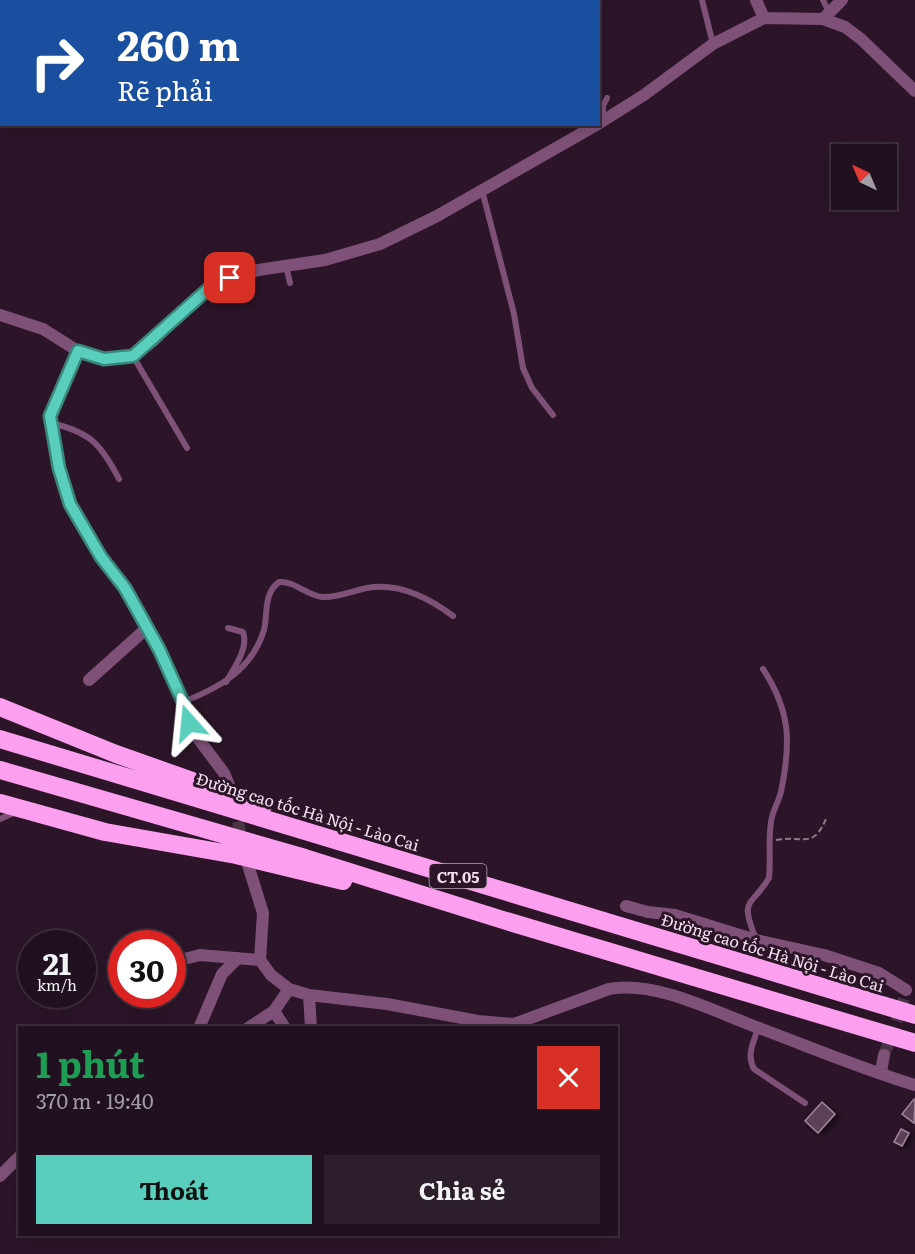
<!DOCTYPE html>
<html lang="vi">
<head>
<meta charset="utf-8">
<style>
  :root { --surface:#21101f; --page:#2d1e2c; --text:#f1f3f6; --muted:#a29da4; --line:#3e303d; --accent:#5acebd }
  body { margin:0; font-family:Literata,serif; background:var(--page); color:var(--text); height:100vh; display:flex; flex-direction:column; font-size:22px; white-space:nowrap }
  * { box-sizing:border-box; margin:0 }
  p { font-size:20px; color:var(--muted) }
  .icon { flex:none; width:33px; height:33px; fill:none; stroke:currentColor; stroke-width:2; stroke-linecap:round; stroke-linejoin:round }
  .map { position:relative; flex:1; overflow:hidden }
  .drawer { position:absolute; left:18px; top:1026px; width:600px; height:210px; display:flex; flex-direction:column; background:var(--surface); border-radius:0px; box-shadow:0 3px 15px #0003,0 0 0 2px var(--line) }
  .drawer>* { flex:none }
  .hud { position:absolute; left:0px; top:0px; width:600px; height:126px; box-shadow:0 3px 15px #0003,0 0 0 2px var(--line); background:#1a4fa0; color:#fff; overflow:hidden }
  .needle { width:39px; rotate:316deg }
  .buttons { position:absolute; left:831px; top:144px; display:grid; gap:12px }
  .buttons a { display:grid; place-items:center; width:66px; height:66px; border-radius:0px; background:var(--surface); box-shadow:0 3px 15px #0003,0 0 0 2px var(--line); font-size:30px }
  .speed { position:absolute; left:18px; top:930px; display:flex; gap:12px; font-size:30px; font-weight:700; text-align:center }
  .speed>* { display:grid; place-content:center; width:78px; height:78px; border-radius:50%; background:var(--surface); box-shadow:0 3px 15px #0003,0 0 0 2px var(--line); line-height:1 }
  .speed small { font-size:15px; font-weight:400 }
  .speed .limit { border:9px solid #d22; background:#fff; color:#111 }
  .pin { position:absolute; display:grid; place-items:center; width:51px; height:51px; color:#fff; margin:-26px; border-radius:12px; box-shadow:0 3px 9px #0006 }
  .me { position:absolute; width:66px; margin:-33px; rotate:342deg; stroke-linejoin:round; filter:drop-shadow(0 0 4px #0008) }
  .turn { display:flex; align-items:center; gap:21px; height:126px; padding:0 18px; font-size:27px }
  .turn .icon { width:78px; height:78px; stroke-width:2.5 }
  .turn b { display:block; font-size:42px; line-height:51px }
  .round { display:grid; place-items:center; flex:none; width:63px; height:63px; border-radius:0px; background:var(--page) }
  .overview { display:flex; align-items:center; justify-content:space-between; height:102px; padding:0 18px }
  h1 { font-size:36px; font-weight:700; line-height:45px; color:#1e9e55 }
  .primary-button { display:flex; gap:12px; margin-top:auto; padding:12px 18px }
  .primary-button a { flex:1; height:69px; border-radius:0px; background:var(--accent); color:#111; font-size:24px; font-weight:700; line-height:69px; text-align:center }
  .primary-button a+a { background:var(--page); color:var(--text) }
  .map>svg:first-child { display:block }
</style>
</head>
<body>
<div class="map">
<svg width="915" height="1254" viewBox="0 0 915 1254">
  <defs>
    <filter id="shadow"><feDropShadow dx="3.5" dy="2" stdDeviation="3" flood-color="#0009"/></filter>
  </defs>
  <rect width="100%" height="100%" fill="#2c1529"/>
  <!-- building -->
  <path fill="#5c4258" stroke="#a2859d" stroke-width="1.5" filter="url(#shadow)" d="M 914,1099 L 915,1100 L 914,1123 L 902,1114 Z
    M 822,1102 L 835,1114 L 818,1133 L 805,1121 Z
    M 901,1129 L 909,1133 L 902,1146 L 894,1142 Z"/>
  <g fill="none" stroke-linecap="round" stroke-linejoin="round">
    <!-- minor-tunnel -->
    <path stroke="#4a3447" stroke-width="12" stroke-dasharray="12 6" stroke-linecap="butt" d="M 234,804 L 243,846
      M 884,1055 L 904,999"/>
    <!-- path -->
    <path stroke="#8d7a8a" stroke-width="2" stroke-dasharray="6 3" stroke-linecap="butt" d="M 776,840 C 805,835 814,850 827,816"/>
    <!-- service -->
    <path stroke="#7f5178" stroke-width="6" d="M 702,0 L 713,44
      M 823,0 L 829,12
      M 603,121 L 603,106 L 607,98
      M 482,190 L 514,314 L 523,368 L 532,388 L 553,415
      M 286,266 L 290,283
      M 133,356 L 187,448
      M 51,423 C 90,432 101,444 119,479
      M 226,682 C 234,668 249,648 243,632 L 228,628
      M 183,702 C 219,688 252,670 264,630 C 268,614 263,594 279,582 C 295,581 306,595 322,597 C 337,598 352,591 367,588 C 399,582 429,598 453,616
      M 0,819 L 16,812
      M 756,939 C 739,897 751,908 769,878 C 771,860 768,841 771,822 C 772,812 778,803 781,792 C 791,743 791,712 763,669
      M 758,1028 C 754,1042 746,1054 754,1069 L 805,1103"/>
    <!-- minor -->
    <path stroke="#7f5178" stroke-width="12" d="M 756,0 L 764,18
      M 823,19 L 842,0
      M 598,124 L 644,95 L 713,44 L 764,18 L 823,19 L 845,27 L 861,39 L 915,91
      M 0,315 L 43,329 L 78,351 L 95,357 L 114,359 L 133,356 L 153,341 L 193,301 L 217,284 L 258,270 L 325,260 L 380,244 L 437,216 L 598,124
      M 78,351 L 50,416 L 59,468 L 70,504 L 101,557 L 125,588 L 171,673 L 191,729 L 224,773 L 229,785
      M 89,680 L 147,628
      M 248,865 L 263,913 L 260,960 L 271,975 L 289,989 L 309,995 L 387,1004 L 478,1021 L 514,1024 L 609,989 C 656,980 715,1012 759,1028 C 810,1047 862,1069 915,1085
      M 626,906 L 648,912 L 675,915 L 756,940 L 824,955 L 879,973 L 906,990
      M 172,962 L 200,955 L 260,960
      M 309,995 L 311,1028
      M 274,1011 L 285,1028
      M 199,1028 L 222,974 L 238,958
      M 248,1028 L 274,1011 L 289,989
      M 881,1072 L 884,1055
      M 0,1176 L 20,1156"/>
    <!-- motorway -->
    <path stroke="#fc9fee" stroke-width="18" d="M 0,707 L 116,754 L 263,806
      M 0,739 L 915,1015
      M 0,770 L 305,858 L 503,920 L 915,1043
      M 0,803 L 105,832 L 236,855 L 343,881"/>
  </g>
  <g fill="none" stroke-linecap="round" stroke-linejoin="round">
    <defs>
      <path id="route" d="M 189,723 L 183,702 L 159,649 L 125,588 L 101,557 L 70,504 L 59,468 L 50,416 L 78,351 L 104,359 L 133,356 L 207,290 L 230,278"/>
    </defs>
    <!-- route casing -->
    <use href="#route" stroke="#3a867b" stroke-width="15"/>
    <!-- route -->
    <use href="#route" stroke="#5acebd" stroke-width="10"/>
  </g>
  <g text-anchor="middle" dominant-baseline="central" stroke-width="6" stroke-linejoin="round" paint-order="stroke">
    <!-- shield labels -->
    <rect fill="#2c1529" stroke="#b7a5b4" stroke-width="1.5" x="429.5" y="864" width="57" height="24" rx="4.5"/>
    <g font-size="15" font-weight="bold" fill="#f3e3f0">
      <text x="458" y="876">CT.05</text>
    </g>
    <!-- street labels -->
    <g font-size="16" fill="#f3e3f0" stroke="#2c1529">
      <text transform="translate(308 811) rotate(17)">Đường cao tốc Hà Nội - Lào Cai</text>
      <text transform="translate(773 952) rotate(17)">Đường cao tốc Hà Nội - Lào Cai</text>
    </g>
  </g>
</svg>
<div class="buttons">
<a><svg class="needle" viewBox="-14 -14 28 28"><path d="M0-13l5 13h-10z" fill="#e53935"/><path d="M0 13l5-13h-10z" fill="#a29da4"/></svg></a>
</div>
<div class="speed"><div>21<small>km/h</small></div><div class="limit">30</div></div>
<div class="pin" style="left:230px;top:278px;background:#d93025"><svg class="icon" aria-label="arrive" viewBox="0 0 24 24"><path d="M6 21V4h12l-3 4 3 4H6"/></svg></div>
<svg class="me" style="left:189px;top:723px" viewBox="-20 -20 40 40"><path d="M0-17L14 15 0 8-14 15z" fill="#5acebd" stroke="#fff" stroke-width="4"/></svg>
<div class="hud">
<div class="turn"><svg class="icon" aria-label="right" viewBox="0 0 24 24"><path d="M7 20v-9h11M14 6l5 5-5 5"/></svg><div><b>260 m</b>Rẽ phải</div></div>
</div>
<section class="drawer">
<div class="overview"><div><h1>1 phút</h1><p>370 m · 19:40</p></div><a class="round" style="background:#d93025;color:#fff"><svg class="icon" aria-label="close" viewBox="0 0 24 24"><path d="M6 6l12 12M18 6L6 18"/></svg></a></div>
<div class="primary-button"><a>Thoát</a><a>Chia sẻ</a></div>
</section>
</div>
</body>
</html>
